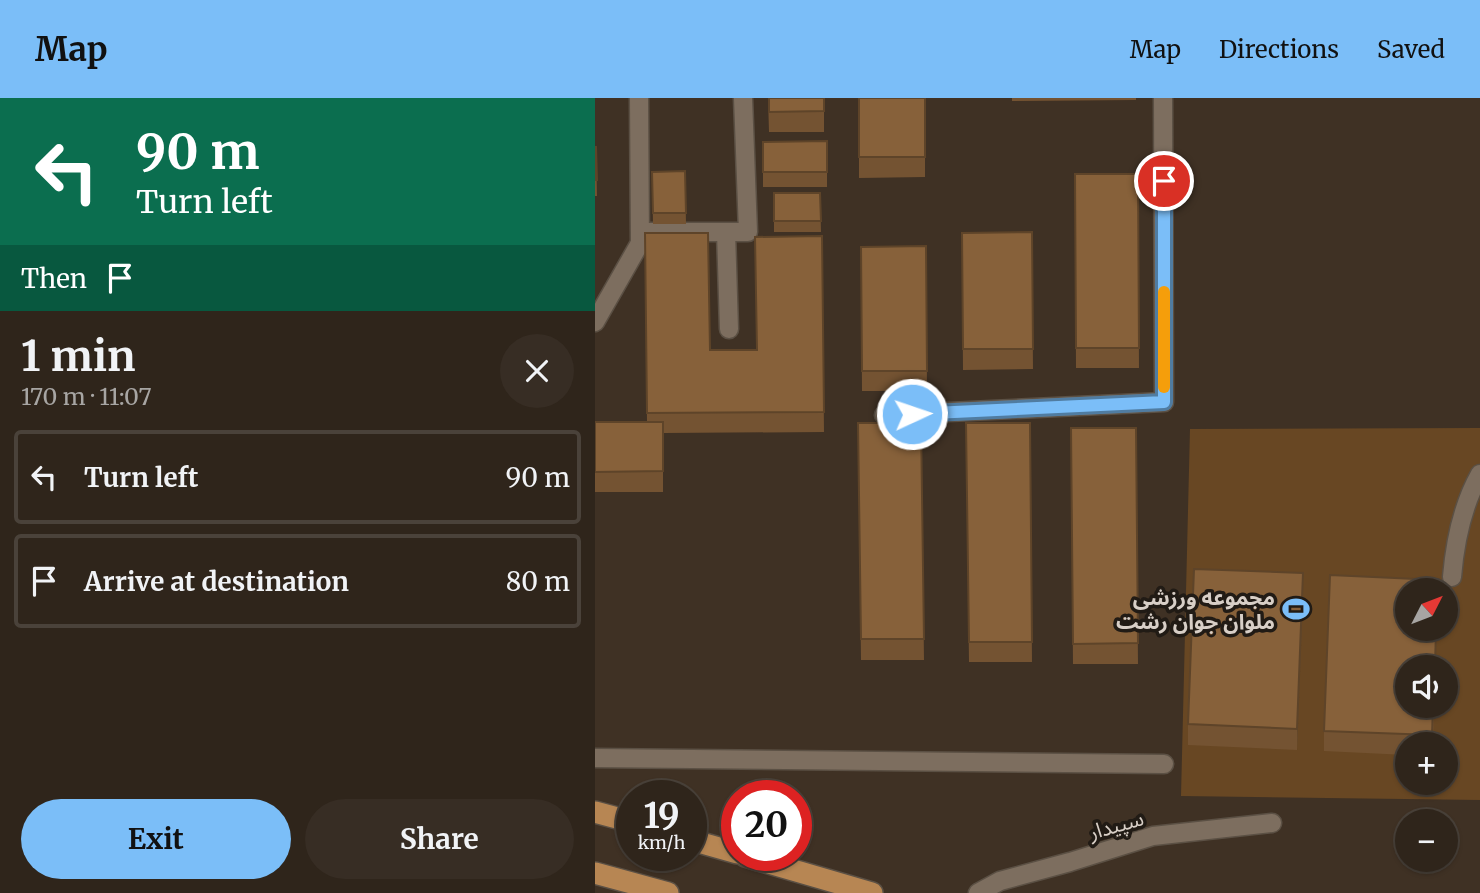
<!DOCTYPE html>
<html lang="en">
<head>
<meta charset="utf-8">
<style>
  :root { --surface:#2f251b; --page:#372d24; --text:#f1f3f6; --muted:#a7a5a3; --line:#4a423a; --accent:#7bbef8 }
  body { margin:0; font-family:Merriweather,"Noto Sans Arabic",serif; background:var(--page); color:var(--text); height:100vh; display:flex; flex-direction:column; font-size:26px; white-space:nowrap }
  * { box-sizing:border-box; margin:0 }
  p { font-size:23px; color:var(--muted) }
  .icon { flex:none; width:38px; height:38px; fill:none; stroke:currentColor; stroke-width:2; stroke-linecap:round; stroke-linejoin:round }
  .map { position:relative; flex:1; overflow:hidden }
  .side { display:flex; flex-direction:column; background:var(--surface); width:595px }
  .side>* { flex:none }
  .guide { background:#0b6e4f; color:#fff; overflow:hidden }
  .needle { width:46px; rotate:48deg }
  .buttons { position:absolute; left:800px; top:480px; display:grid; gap:14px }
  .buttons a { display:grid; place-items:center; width:63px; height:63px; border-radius:50%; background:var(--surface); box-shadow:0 2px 5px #0004,0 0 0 2px var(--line); font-size:35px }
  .speed { position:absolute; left:21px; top:682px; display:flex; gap:14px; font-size:35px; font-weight:700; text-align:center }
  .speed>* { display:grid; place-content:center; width:91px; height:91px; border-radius:50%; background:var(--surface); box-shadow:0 2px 5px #0004,0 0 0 2px var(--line); line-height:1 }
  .speed small { font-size:18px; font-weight:400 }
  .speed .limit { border:10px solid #d22; background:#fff; color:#111 }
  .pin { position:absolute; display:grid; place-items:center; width:60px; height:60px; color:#fff; margin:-30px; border:4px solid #fff; border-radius:50%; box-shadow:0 2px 7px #0007 }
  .me { position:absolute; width:77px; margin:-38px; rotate:87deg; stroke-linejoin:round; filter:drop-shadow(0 0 5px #0008) }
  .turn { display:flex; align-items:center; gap:24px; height:147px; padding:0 21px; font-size:32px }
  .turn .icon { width:91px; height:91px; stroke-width:2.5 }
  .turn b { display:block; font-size:49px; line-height:60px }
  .then { display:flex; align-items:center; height:66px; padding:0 21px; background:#0003; gap:14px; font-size:26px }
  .round { display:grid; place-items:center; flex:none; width:74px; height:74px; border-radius:37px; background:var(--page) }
  .summary { display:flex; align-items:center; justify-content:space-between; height:119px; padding:0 21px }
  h1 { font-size:42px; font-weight:700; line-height:52px }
  .button { display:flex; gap:14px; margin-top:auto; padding:14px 21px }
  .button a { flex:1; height:80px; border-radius:42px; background:var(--accent); color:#111; font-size:28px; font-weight:700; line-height:80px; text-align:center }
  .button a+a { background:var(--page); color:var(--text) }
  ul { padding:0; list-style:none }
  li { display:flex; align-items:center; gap:21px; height:94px; margin:0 14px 10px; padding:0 7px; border:4px solid var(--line); border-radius:7px }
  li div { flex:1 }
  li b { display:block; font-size:26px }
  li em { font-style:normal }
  header { display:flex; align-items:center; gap:42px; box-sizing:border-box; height:98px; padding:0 35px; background:var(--accent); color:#111 }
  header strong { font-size:33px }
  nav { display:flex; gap:38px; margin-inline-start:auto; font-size:24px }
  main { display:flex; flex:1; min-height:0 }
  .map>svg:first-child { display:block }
</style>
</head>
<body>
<header>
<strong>Map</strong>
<nav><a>Map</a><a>Directions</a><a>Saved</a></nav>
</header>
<main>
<section class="side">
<div class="guide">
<div class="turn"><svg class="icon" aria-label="left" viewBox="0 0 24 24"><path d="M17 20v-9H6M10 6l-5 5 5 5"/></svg><div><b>90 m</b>Turn left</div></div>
<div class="then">Then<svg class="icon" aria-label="arrive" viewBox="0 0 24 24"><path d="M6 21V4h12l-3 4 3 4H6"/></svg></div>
</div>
<div class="summary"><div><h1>1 min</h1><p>170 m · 11:07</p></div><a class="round"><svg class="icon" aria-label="close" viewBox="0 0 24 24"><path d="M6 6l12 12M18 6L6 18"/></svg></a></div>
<ul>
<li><svg class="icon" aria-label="left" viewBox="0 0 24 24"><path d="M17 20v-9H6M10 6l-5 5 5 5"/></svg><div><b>Turn left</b></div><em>90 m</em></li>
<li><svg class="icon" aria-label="arrive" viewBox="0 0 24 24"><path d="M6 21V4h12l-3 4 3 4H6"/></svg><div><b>Arrive at destination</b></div><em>80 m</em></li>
</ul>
<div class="button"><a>Exit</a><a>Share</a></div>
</section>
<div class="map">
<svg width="885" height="795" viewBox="0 0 885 795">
  <rect width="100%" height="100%" fill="#3f3124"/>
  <!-- green -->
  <path fill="#684723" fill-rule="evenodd" d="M 885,330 L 885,702 L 586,698 L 595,331 ZM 812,492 L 850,492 L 850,530 L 812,530 ZM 812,569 L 850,569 L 850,607 L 812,607 ZM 812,646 L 850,646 L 850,684 L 812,684 Z"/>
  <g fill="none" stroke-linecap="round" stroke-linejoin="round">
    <defs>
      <path id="minor" d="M 45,134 L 153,134 L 148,0
        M 131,134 L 134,231
        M 0,224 L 45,145 L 44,0
        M 289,317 L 569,304 L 568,0
        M 857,479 C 860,443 867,408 885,376
        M 0,660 L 569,666
        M 383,795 L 405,783 L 475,764 L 558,738 L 677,725"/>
      <path id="highway" d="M 0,714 L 37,724
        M 96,742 L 142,755
        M 150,758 L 277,795
        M 0,775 L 73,795"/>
    </defs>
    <!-- minor casing -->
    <use href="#minor" stroke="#5b5044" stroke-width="21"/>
    <!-- highway casing -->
    <use href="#highway" stroke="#5b5044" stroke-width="24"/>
    <!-- minor -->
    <use href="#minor" stroke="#7d6e5f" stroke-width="18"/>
    <!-- highway -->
    <use href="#highway" stroke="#b78653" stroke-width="21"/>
  </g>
  <!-- wall -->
  <path fill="#745332" d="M 173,0 L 229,0 L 229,34 L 174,34 Z
    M 264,0 L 330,0 L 330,79 L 264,80 Z
    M 417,0 L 541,0 L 541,2 L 417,3 Z
    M 232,43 L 232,89 L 168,89 L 168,44 Z
    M 0,49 L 1,49 L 2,98 L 0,98 Z
    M 90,73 L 91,126 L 58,126 L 57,74 Z
    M 480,76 L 543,76 L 544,270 L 481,270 Z
    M 179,95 L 225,95 L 226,134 L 179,134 Z
    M 437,134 L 438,271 L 368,272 L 367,135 Z
    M 50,135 L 115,252 L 161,252 L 227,138 L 229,334 L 68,335 L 68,394 L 0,394 L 0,324 L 52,324 Z
    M 331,148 L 332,293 L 267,293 L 266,149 Z
    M 263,325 L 326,325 L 329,562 L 266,562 Z
    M 371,325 L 435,325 L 437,564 L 374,564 Z
    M 476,330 L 541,330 L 543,566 L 478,566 Z
    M 708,496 L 702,652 L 593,647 L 593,626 Z
    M 839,607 L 838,646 L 812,646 L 812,657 L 729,653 L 729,633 Z"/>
  <!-- shaded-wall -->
  <path fill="#5e4429" d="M 708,475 L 708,496 L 702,652 L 702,631 Z"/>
  <!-- building -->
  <path fill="#87613a" stroke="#5e4429" stroke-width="2" d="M 174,0 L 229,0 L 229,13 L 174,14 Z
    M 264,0 L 330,0 L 330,59 L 264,59 Z
    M 232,43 L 232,74 L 168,74 L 168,44 Z
    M 0,49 L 1,49 L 2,82 L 0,82 Z
    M 90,73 L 91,115 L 58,115 L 57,74 Z
    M 480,76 L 543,76 L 544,250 L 481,250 Z
    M 179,95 L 225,95 L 226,123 L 179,123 Z
    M 437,134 L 438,251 L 368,251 L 367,135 Z
    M 50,135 L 113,135 L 115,252 L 162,252 L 160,139 L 227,138 L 229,314 L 52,315 Z
    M 331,148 L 332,273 L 267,273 L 266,149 Z
    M 0,324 L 68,324 L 68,373 L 0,374 Z
    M 263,325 L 326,325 L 329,541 L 266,541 Z
    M 371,325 L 435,325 L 437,544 L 374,544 Z
    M 476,330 L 541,330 L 543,545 L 478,546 Z
    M 599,471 L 708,475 L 702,631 L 593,626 Z
    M 735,477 L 843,482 L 843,492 L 812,492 L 812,530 L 841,530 L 840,569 L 812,569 L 812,607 L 838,607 L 837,637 L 729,633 Z"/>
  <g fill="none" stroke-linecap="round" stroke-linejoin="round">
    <defs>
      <path id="route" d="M 317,316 L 569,304 L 569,83"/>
    </defs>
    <!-- route casing -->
    <use href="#route" stroke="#507ca1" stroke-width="18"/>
    <!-- route -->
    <use href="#route" stroke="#7bbef8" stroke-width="12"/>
    <!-- slow -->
    <path stroke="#f59e0b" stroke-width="12" d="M 569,194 L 569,289"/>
  </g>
  <!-- icons -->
  <defs>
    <symbol id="stadium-bare" viewBox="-9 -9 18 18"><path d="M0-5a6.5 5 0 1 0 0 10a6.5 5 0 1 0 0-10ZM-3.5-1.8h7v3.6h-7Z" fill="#7bbef8" stroke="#211b15" stroke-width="2.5" paint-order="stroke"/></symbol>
  </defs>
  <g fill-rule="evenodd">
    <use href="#stadium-bare" x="682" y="492" width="38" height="38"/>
  </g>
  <g text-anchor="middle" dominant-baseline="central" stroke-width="7" stroke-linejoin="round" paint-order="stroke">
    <!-- poi labels -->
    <g font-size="21" font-weight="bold" fill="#d8cfc7" stroke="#211b15" text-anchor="end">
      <text x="680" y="499">مجموعه ورزشی<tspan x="680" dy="24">ملوان جوان رشت</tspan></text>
    </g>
    <!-- street labels -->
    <g font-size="21" fill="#d8cfc7" stroke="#211b15">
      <text transform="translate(521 727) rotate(-16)">سپیدار</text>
    </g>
  </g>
</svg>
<div class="buttons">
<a><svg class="needle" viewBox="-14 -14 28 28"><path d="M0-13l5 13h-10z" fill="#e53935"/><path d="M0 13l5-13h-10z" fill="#a7a5a3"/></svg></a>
<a><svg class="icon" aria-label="sound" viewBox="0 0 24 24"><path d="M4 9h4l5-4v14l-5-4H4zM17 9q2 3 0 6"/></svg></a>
<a>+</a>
<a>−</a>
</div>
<div class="speed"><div>19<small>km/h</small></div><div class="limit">20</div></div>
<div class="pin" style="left:569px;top:83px;background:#d93025"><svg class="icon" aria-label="arrive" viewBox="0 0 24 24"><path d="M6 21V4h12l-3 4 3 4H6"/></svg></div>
<svg class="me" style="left:317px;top:316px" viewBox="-20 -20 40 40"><circle r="17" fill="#7bbef8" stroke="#fff" stroke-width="3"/><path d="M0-11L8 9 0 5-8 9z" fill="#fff"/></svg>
</div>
</main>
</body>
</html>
